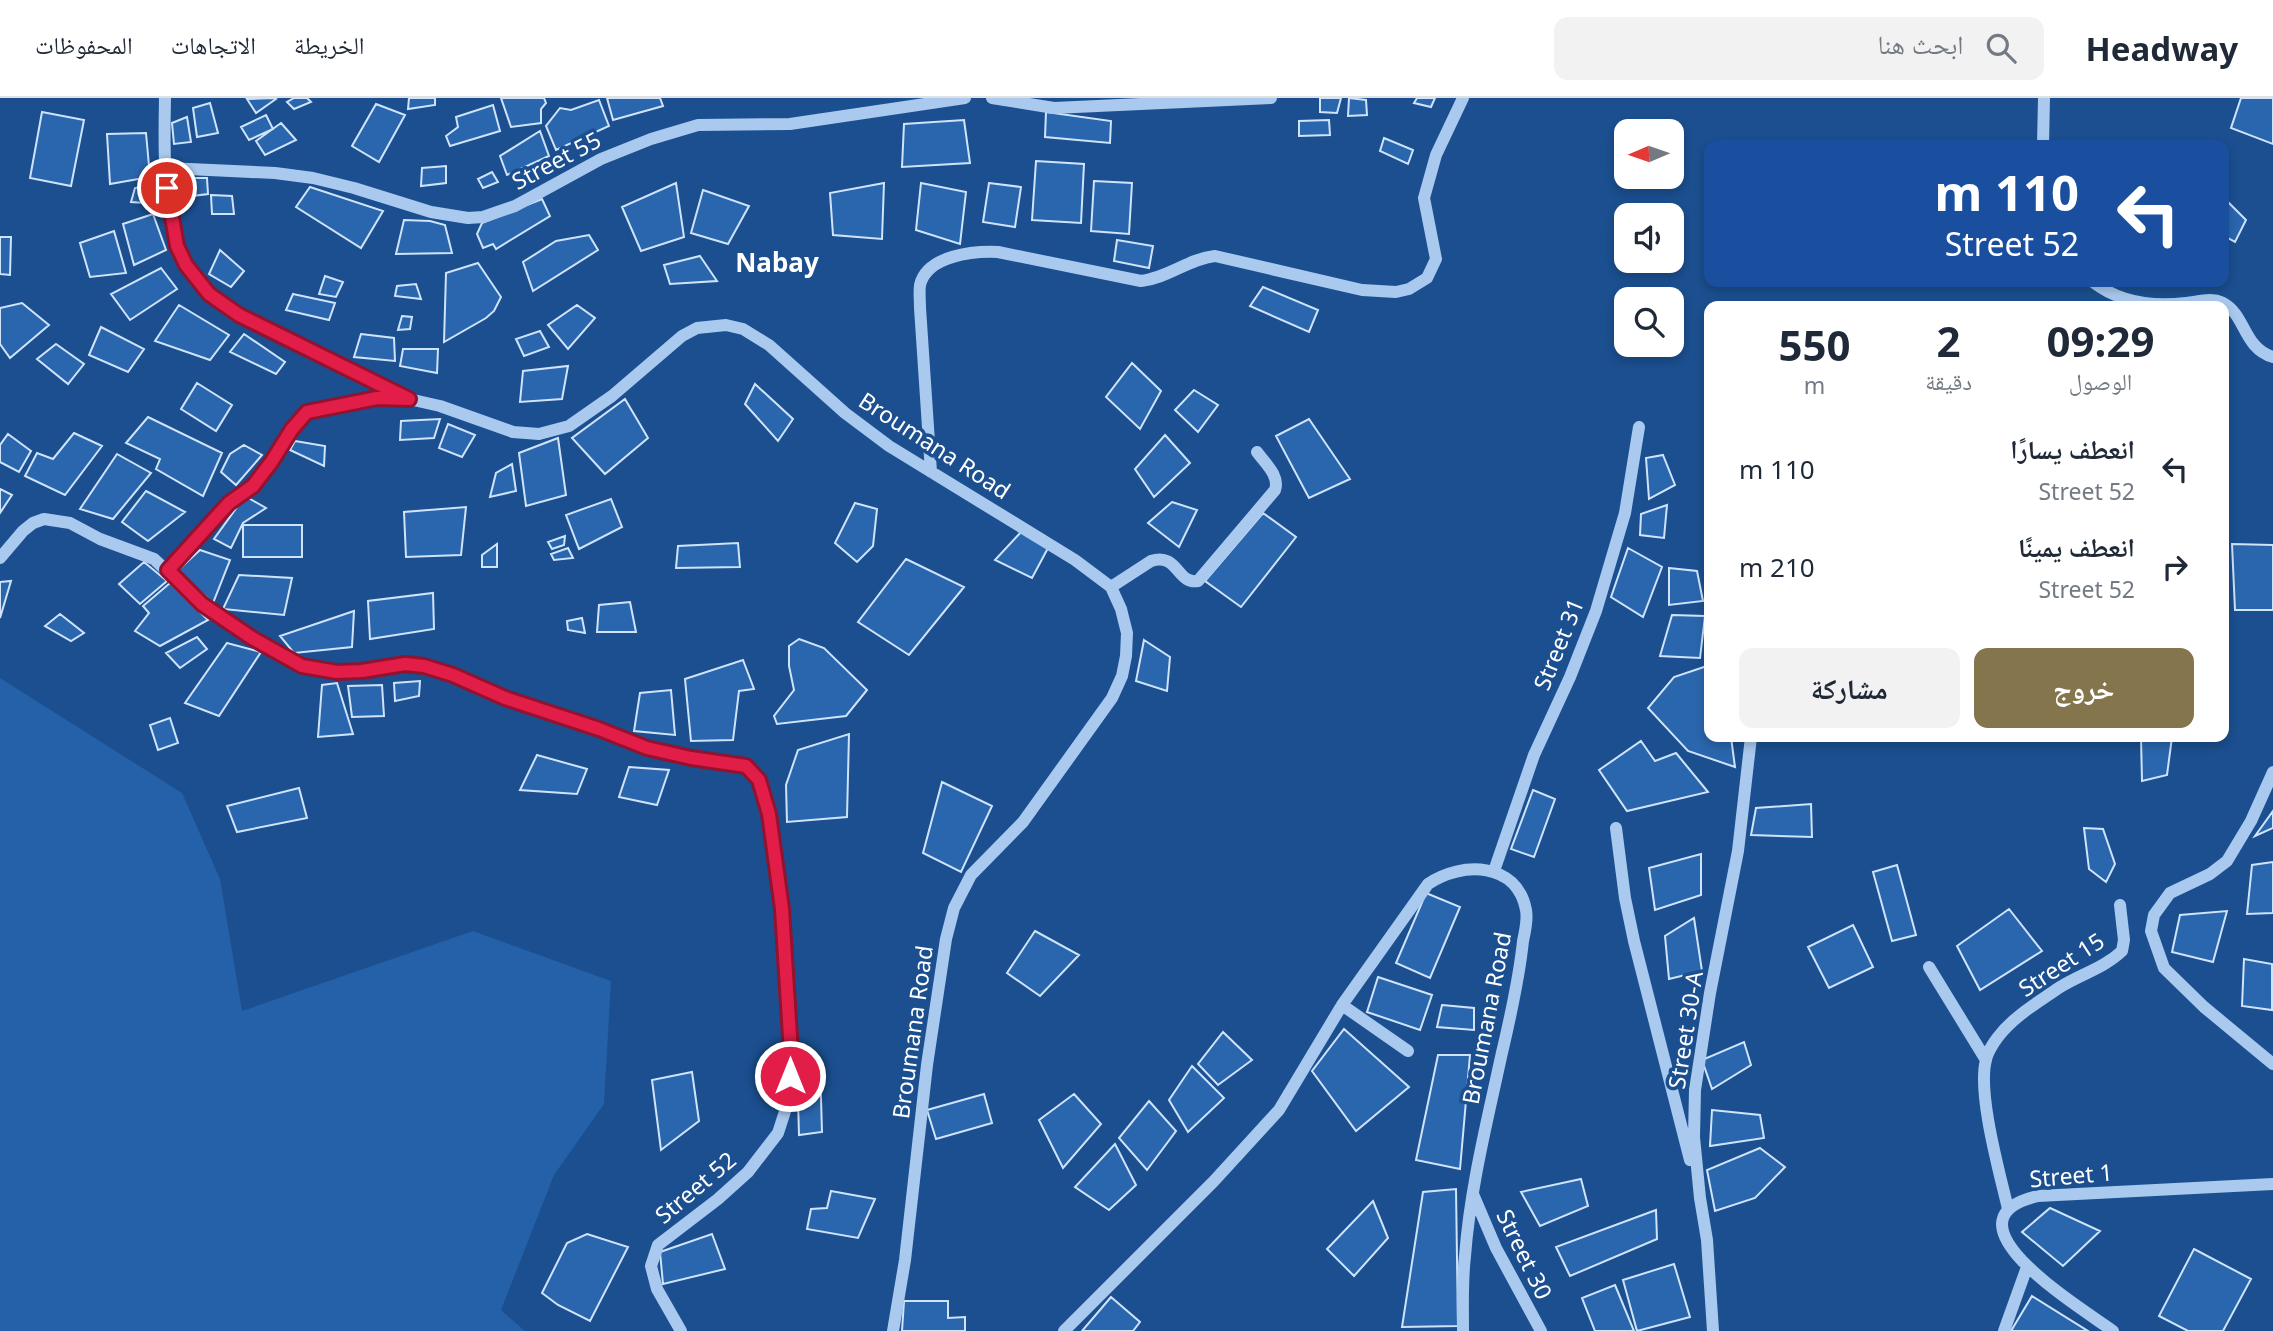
<!DOCTYPE html>
<html lang="ar">
<head>
<meta charset="utf-8">
<style>
  :root { --surface:#fff; --page:#f2f2f3; --text:#1f2937; --muted:#747a83; --line:#e0e1e3; --accent:#84754c }
  body { margin:0; font-family:"Noto Sans","Noto Naskh Arabic",sans-serif; background:var(--page); color:var(--text); direction:rtl; height:100vh; display:flex; flex-direction:column; font-size:26px; white-space:nowrap }
  * { box-sizing:border-box; margin:0 }
  p { font-size:23px; color:var(--muted) }
  .icon { flex:none; width:38px; height:38px; fill:none; stroke:currentColor; stroke-width:2; stroke-linecap:round; stroke-linejoin:round }
  .map { position:relative; flex:1; overflow:hidden; direction:ltr }
  .side { position:absolute; left:1704px; top:203px; width:525px; height:441px; display:flex; flex-direction:column; background:var(--surface); border-radius:14px; box-shadow:0 4px 10px #0003; direction:rtl }
  .side>* { flex:none }
  .banner { position:absolute; left:1704px; top:42px; width:525px; height:147px; border-radius:14px; box-shadow:0 4px 10px #0003; direction:rtl; background:#1a4fa0; color:#fff; overflow:hidden }
  .needle { width:46px; rotate:268deg }
  .controls { position:absolute; left:1614px; top:21px; display:grid; gap:14px }
  .controls a { display:grid; place-items:center; width:70px; height:70px; border-radius:14px; background:var(--surface); box-shadow:0 4px 10px #0003; font-size:35px }
  .pin { position:absolute; display:grid; place-items:center; width:60px; height:60px; color:#fff; margin:-30px; border:4px solid #fff; border-radius:50%; box-shadow:0 2px 7px #0007 }
  .me { position:absolute; width:77px; margin:-38px; rotate:0deg; stroke-linejoin:round; filter:drop-shadow(0 0 5px #0008) }
  .turn { display:flex; align-items:center; gap:24px; height:147px; padding:0 35px; font-size:32px }
  .turn .icon { width:91px; height:91px; stroke-width:2.5 }
  .turn b { display:block; font-size:49px; line-height:60px }
  .eta { display:flex; justify-content:space-evenly; align-items:center; height:119px; text-align:center }
  .eta b { font-size:42px; font-weight:700; line-height:49px }
  .primary-button { display:flex; gap:14px; margin-top:auto; padding:14px 35px }
  .primary-button a { flex:1; height:80px; border-radius:14px; background:var(--accent); color:#fff; font-size:28px; font-weight:700; line-height:80px; text-align:center }
  .primary-button a+a { background:var(--page); color:var(--text) }
  ul { padding:0; list-style:none }
  li { display:flex; align-items:center; gap:21px; height:98px; padding:0 35px }
  li div { flex:1 }
  li b { display:block; font-size:26px }
  li em { font-style:normal }
  header { display:flex; align-items:center; gap:42px; box-sizing:border-box; height:98px; padding:0 35px; background:var(--surface); border-bottom:2px solid var(--line) }
  header strong { font-size:33px }
  nav { display:flex; gap:38px; margin-inline-start:auto; font-size:24px }
  .search { width:490px; height:63px; background:var(--page); display:flex; align-items:center; gap:18px; box-sizing:border-box; padding:0 24px; border-radius:14px; color:var(--muted); font-size:26px }
  .map>svg:first-child { display:block }
</style>
</head>
<body>
<header>
<strong>Headway</strong>
<div class="search"><svg class="icon" aria-label="search" viewBox="0 0 24 24"><circle cx="10" cy="10" r="6"/><path d="M15 15l6 6"/></svg>ابحث هنا</div>
<nav><a>الخريطة</a><a>الاتجاهات</a><a>المحفوظات</a></nav>
</header>
<div class="map">
<svg width="2273" height="1233" viewBox="0 0 2273 1233">
  <rect width="100%" height="100%" fill="#1b4f8f"/>
  <!-- green -->
  <path fill="#2461a8" d="M 0,580 L 182,695 L 220,781 L 242,913 L 473,833 L 611,883 L 604,1006 L 554,1077 L 501,1212 L 525,1233 L 0,1233 Z"/>
  <!-- building -->
  <path fill="#2a66ad" stroke="#cfe3fa" stroke-width="2" d="M 274,0 L 276,1 L 256,15 L 247,1 Z
    M 294,0 L 307,0 L 311,4 L 294,11 L 287,4 Z
    M 409,0 L 435,0 L 435,7 L 408,11 Z
    M 501,0 L 544,0 L 546,5 L 541,11 L 541,25 L 511,29 Z
    M 607,0 L 660,0 L 663,8 L 613,22 Z
    M 1320,0 L 1341,0 L 1337,15 L 1320,14 Z
    M 1349,0 L 1366,2 L 1367,17 L 1348,18 Z
    M 1417,0 L 1435,0 L 1431,9 L 1414,5 Z
    M 2241,0 L 2273,0 L 2273,46 L 2231,30 Z
    M 599,2 L 609,28 L 556,52 L 546,28 L 560,10 L 571,12 Z
    M 210,5 L 218,35 L 197,39 L 193,10 Z
    M 376,6 L 405,17 L 379,64 L 352,48 Z
    M 493,7 L 500,33 L 450,48 L 446,38 L 458,29 L 456,19 Z
    M 42,14 L 84,22 L 71,88 L 30,80 Z
    M 1046,14 L 1111,23 L 1110,45 L 1045,39 Z
    M 266,17 L 273,31 L 249,42 L 241,29 Z
    M 187,19 L 191,44 L 174,46 L 172,25 Z
    M 964,22 L 970,65 L 902,69 L 904,26 Z
    M 1329,22 L 1330,37 L 1299,38 L 1299,23 Z
    M 281,25 L 296,42 L 265,57 L 256,43 Z
    M 540,33 L 549,58 L 507,77 L 500,58 Z
    M 146,35 L 150,79 L 110,86 L 107,36 Z
    M 1384,40 L 1413,52 L 1408,66 L 1380,53 Z
    M 1036,63 L 1084,66 L 1081,125 L 1032,122 Z
    M 446,68 L 446,85 L 421,88 L 422,70 Z
    M 492,74 L 498,84 L 483,90 L 478,81 Z
    M 193,80 L 207,80 L 208,96 L 192,98 Z
    M 1094,83 L 1132,85 L 1129,136 L 1091,133 Z
    M 676,85 L 684,139 L 641,153 L 622,109 Z
    M 884,85 L 882,141 L 833,137 L 830,95 Z
    M 921,85 L 966,94 L 960,146 L 916,132 Z
    M 989,85 L 1021,89 L 1015,129 L 983,124 Z
    M 154,86 L 158,109 L 149,110 L 146,105 L 131,104 L 135,90 Z
    M 310,89 L 383,113 L 361,150 L 296,109 Z
    M 703,92 L 749,108 L 728,146 L 691,135 Z
    M 211,97 L 232,98 L 234,116 L 212,116 Z
    M 2224,100 L 2246,122 L 2235,144 L 2224,138 Z
    M 542,101 L 550,118 L 496,151 L 493,146 L 483,150 L 477,136 L 482,125 Z
    M 153,116 L 166,152 L 134,167 L 123,126 Z
    M 404,122 L 430,123 L 445,127 L 452,155 L 396,156 Z
    M 114,133 L 126,175 L 90,179 L 80,145 Z
    M 589,137 L 598,152 L 533,193 L 523,164 L 556,143 Z
    M 0,139 L 11,139 L 10,177 L 0,176 Z
    M 1117,142 L 1153,148 L 1149,170 L 1114,163 Z
    M 220,152 L 244,173 L 231,189 L 209,176 Z
    M 700,158 L 717,183 L 670,186 L 664,167 Z
    M 478,165 L 501,199 L 494,213 L 486,220 L 444,244 L 446,175 Z
    M 161,170 L 177,191 L 130,222 L 111,196 Z
    M 325,178 L 343,184 L 336,199 L 319,196 Z
    M 416,186 L 421,201 L 395,198 L 397,188 Z
    M 1263,189 L 1318,212 L 1309,234 L 1250,208 Z
    M 293,196 L 335,205 L 329,222 L 286,212 Z
    M 22,205 L 49,227 L 10,260 L 0,246 L 0,210 Z
    M 179,207 L 229,237 L 210,262 L 155,243 Z
    M 577,207 L 595,220 L 568,251 L 548,227 Z
    M 402,218 L 412,219 L 410,231 L 398,232 Z
    M 101,229 L 144,251 L 128,274 L 89,257 Z
    M 540,233 L 549,249 L 524,258 L 516,241 Z
    M 244,236 L 285,264 L 276,276 L 230,254 Z
    M 361,236 L 394,240 L 395,263 L 354,259 Z
    M 56,246 L 84,266 L 68,286 L 37,261 Z
    M 403,251 L 438,251 L 437,275 L 400,268 Z
    M 1132,265 L 1161,293 L 1140,331 L 1106,299 Z
    M 568,268 L 562,301 L 520,304 L 523,273 Z
    M 197,285 L 232,307 L 216,333 L 181,311 Z
    M 755,286 L 793,321 L 778,343 L 745,306 Z
    M 1194,292 L 1218,307 L 1198,334 L 1175,312 Z
    M 625,301 L 648,340 L 605,376 L 572,340 Z
    M 148,319 L 222,355 L 203,398 L 156,371 L 160,361 L 126,345 Z
    M 440,321 L 434,340 L 400,342 L 401,323 Z
    M 1309,321 L 1350,381 L 1309,400 L 1276,338 Z
    M 448,326 L 475,337 L 462,359 L 439,350 Z
    M 74,335 L 102,348 L 65,397 L 25,378 L 37,355 L 53,361 Z
    M 8,336 L 31,353 L 19,374 L 0,364 L 0,347 Z
    M 1165,337 L 1190,365 L 1154,399 L 1135,371 Z
    M 558,340 L 566,397 L 526,408 L 519,355 Z
    M 295,343 L 325,348 L 324,368 L 290,352 Z
    M 244,347 L 262,357 L 236,387 L 221,374 L 230,356 Z
    M 117,356 L 151,375 L 113,421 L 80,411 Z
    M 1663,357 L 1675,387 L 1649,401 L 1646,360 Z
    M 512,366 L 516,393 L 490,399 L 496,375 Z
    M 0,391 L 12,397 L 0,415 Z
    M 146,393 L 185,414 L 148,443 L 122,424 Z
    M 245,398 L 266,410 L 243,425 L 231,450 L 214,441 Z
    M 611,401 L 622,429 L 579,451 L 566,417 Z
    M 1172,404 L 1197,412 L 1179,449 L 1148,425 Z
    M 855,405 L 877,411 L 873,448 L 857,464 L 835,445 Z
    M 1667,407 L 1664,440 L 1640,437 L 1641,416 Z
    M 466,409 L 461,457 L 406,459 L 404,414 Z
    M 1263,415 L 1296,439 L 1241,509 L 1205,483 Z
    M 243,427 L 302,427 L 302,459 L 243,459 Z
    M 1022,433 L 1048,450 L 1032,480 L 995,462 Z
    M 565,438 L 564,447 L 552,451 L 548,444 Z
    M 738,445 L 740,469 L 676,470 L 678,448 Z
    M 497,446 L 497,469 L 482,469 L 482,457 Z
    M 2232,446 L 2273,447 L 2273,512 L 2235,512 Z
    M 568,450 L 573,460 L 554,462 L 551,456 Z
    M 1628,450 L 1662,469 L 1643,519 L 1611,499 Z
    M 200,452 L 230,462 L 213,505 L 177,473 Z
    M 906,461 L 964,489 L 909,557 L 858,524 Z
    M 144,464 L 167,483 L 140,506 L 119,486 Z
    M 1669,470 L 1697,473 L 1703,503 L 1669,507 Z
    M 239,477 L 292,480 L 284,517 L 223,511 Z
    M 11,483 L 0,520 L 0,484 Z
    M 170,485 L 208,522 L 160,548 L 135,533 L 149,515 L 143,508 Z
    M 433,495 L 434,531 L 370,541 L 368,503 Z
    M 630,504 L 636,534 L 597,534 L 599,507 Z
    M 354,513 L 352,549 L 294,555 L 280,538 Z
    M 60,516 L 84,535 L 71,543 L 45,528 Z
    M 1672,517 L 1705,518 L 1700,560 L 1660,558 Z
    M 582,520 L 585,535 L 568,532 L 567,523 Z
    M 197,539 L 207,551 L 180,570 L 166,555 Z
    M 799,541 L 824,550 L 867,592 L 846,618 L 777,626 L 774,618 L 794,592 L 789,568 L 789,548 Z
    M 1144,542 L 1170,559 L 1167,593 L 1136,583 Z
    M 227,545 L 261,554 L 219,618 L 185,605 Z
    M 743,562 L 754,591 L 739,593 L 733,642 L 691,643 L 685,581 Z
    M 1710,567 L 1710,639 L 1731,639 L 1735,669 L 1688,653 L 1648,610 L 1674,579 Z
    M 420,583 L 419,598 L 395,603 L 394,585 Z
    M 337,585 L 353,636 L 318,639 L 322,587 Z
    M 382,587 L 384,618 L 352,619 L 348,588 Z
    M 671,592 L 675,637 L 634,633 L 640,595 Z
    M 170,620 L 178,645 L 158,652 L 150,627 Z
    M 849,636 L 847,719 L 787,724 L 786,687 L 798,652 Z
    M 2141,639 L 2172,639 L 2167,677 L 2142,683 Z
    M 1641,643 L 1655,663 L 1676,655 L 1708,694 L 1627,713 L 1599,672 Z
    M 537,657 L 587,671 L 577,696 L 520,692 Z
    M 629,669 L 669,672 L 657,707 L 619,699 Z
    M 942,684 L 992,708 L 961,774 L 923,755 Z
    M 299,690 L 307,720 L 237,734 L 227,708 Z
    M 1533,692 L 1555,701 L 1534,759 L 1511,751 Z
    M 1811,706 L 1812,739 L 1751,737 L 1756,710 Z
    M 2273,713 L 2273,730 L 2255,738 Z
    M 2084,730 L 2103,731 L 2115,766 L 2106,784 L 2089,771 Z
    M 1701,756 L 1701,797 L 1655,812 L 1649,770 Z
    M 2273,764 L 2273,815 L 2247,816 L 2252,767 Z
    M 1897,767 L 1916,837 L 1892,843 L 1873,774 Z
    M 1426,795 L 1460,809 L 1430,880 L 1396,865 Z
    M 2009,811 L 2042,853 L 1980,892 L 1957,848 Z
    M 2227,813 L 2213,864 L 2172,854 L 2180,817 Z
    M 1694,820 L 1702,873 L 1669,881 L 1665,838 Z
    M 1853,827 L 1873,869 L 1829,890 L 1808,849 Z
    M 1035,833 L 1079,857 L 1040,898 L 1007,875 Z
    M 2244,861 L 2272,866 L 2272,912 L 2242,908 Z
    M 1378,879 L 1432,897 L 1420,932 L 1367,914 Z
    M 1442,907 L 1474,910 L 1474,932 L 1437,929 Z
    M 1344,931 L 1409,989 L 1356,1033 L 1312,973 Z
    M 1223,934 L 1252,962 L 1218,987 L 1198,966 Z
    M 1744,944 L 1751,967 L 1712,991 L 1702,962 Z
    M 1438,957 L 1470,957 L 1460,1071 L 1416,1062 Z
    M 820,966 L 822,1034 L 799,1037 L 797,967 Z
    M 1192,968 L 1224,1000 L 1188,1034 L 1169,1002 Z
    M 692,974 L 699,1023 L 661,1052 L 652,982 Z
    M 984,996 L 992,1025 L 936,1041 L 927,1012 Z
    M 1074,996 L 1101,1026 L 1063,1070 L 1039,1022 Z
    M 1149,1003 L 1176,1033 L 1147,1072 L 1119,1040 Z
    M 1712,1012 L 1760,1017 L 1764,1040 L 1710,1048 Z
    M 1115,1046 L 1136,1087 L 1109,1112 L 1075,1089 Z
    M 1760,1050 L 1785,1069 L 1755,1100 L 1715,1113 L 1707,1072 Z
    M 1581,1081 L 1588,1108 L 1540,1128 L 1521,1094 Z
    M 1456,1091 L 1458,1228 L 1402,1229 L 1423,1094 Z
    M 831,1093 L 875,1101 L 858,1140 L 807,1131 L 811,1111 L 827,1110 Z
    M 1373,1103 L 1388,1140 L 1354,1178 L 1327,1151 Z
    M 2050,1110 L 2100,1133 L 2063,1168 L 2022,1134 Z
    M 1656,1112 L 1657,1141 L 1570,1178 L 1556,1149 Z
    M 587,1136 L 628,1149 L 590,1223 L 558,1207 L 542,1195 L 567,1145 Z
    M 712,1136 L 725,1171 L 663,1186 L 660,1154 Z
    M 2194,1151 L 2251,1181 L 2223,1233 L 2188,1233 L 2159,1218 Z
    M 1674,1166 L 1690,1219 L 1637,1233 L 1623,1182 Z
    M 1615,1187 L 1634,1233 L 1595,1233 L 1582,1200 Z
    M 2032,1198 L 2088,1233 L 2011,1233 Z
    M 1111,1199 L 1140,1224 L 1133,1233 L 1082,1233 Z
    M 904,1203 L 948,1203 L 948,1220 L 965,1219 L 965,1233 L 902,1233 Z"/>
  <g fill="none" stroke-linecap="round" stroke-linejoin="round">
    <!-- minor -->
    <path stroke="#a9c9ee" stroke-width="12" d="M 165,0 C 164,50 162,120 185,165 C 197,188 217,204 239,217 L 409,301 L 440,308 L 513,334 L 539,336 L 569,328 L 612,298 L 682,238 L 697,230 L 726,227 L 743,231 L 769,247 L 845,315 L 889,348 L 1075,462 L 1111,489 L 1121,511 L 1127,535 L 1126,558 L 1122,578 L 1112,600 L 1023,724 L 971,777 L 954,810 L 946,841 L 927,967 L 905,1162 L 893,1233
      M 992,0 L 1054,10 L 1271,0
      M 2043,47 L 2044,0
      M 167,70 L 275,75 L 313,80 L 354,90 L 431,114 L 468,120 L 483,119 L 515,108 L 601,61 L 651,41 L 698,27 L 790,26 L 965,0
      M 2093,184 C 2119,204 2153,209 2186,205 C 2198,204 2210,199 2223,205 C 2246,217 2243,250 2273,259
      M 931,374 L 920,210 C 920,203 919,194 920,187 C 927,157 974,153 998,154 L 1141,183 C 1168,180 1188,161 1215,158 L 1362,192 L 1396,194 L 1409,191 L 1427,180 L 1436,161 L 1424,100 L 1436,57 L 1463,0
      M 0,460 L 23,433 L 33,425 L 44,421 L 70,425 L 100,441 L 154,461 L 202,506 L 252,540 L 302,568 L 337,574 L 362,573 L 405,566 L 438,572 L 453,577 L 505,600 L 599,631 L 647,650 L 691,660 L 746,668 L 759,682 L 769,716 L 782,811 L 791,955 L 789,1001 L 778,1035 L 748,1074 L 718,1101 L 658,1147 L 651,1168 L 657,1191 L 681,1233
      M 168,472 L 229,405 L 253,388 L 272,363 L 292,331 L 307,314 L 377,300 L 405,301
      M 1111,489 L 1151,463 C 1178,454 1177,487 1198,483 L 1275,392 C 1280,378 1265,365 1257,354
      M 2273,674 L 2251,723 L 2227,763 L 2210,776 L 2170,795 L 2154,817 L 2151,833 L 2164,870 L 2204,909 L 2273,966
      M 1616,730 L 1625,800 L 1634,843 L 1690,1062
      M 1494,773 L 1534,657 L 1570,579 L 1596,513 L 1625,415 L 1639,329
      M 1929,869 L 1986,962
      M 1342,907 L 1408,953
      M 1473,1096 L 1496,1150 L 1541,1233
      M 2008,1111 C 2000,1076 1977,995 1986,962 C 1987,955 1994,944 1998,939 C 2013,919 2037,905 2057,891 C 2078,877 2103,871 2122,853 L 2124,842 L 2120,807
      M 1064,1233 L 1214,1083 L 1279,1012 L 1342,907 L 1428,786 C 1462,763 1517,764 1526,812 C 1528,822 1525,833 1523,843 C 1519,882 1510,921 1501,959 C 1487,1024 1470,1091 1465,1158 C 1462,1183 1463,1208 1463,1233
      M 1713,1233 L 1707,1142 L 1700,1100 L 1694,1039 L 1695,992 L 1710,895 L 1738,753 L 1751,639
      M 2004,1233 L 2027,1169
      M 2113,1233 C 2083,1211 1935,1122 2038,1098 L 2273,1086"/>
  </g>
  <g fill="none" stroke-linecap="round" stroke-linejoin="round">
    <defs>
      <path id="route" d="M 167,90 L 177,148 L 186,167 L 209,196 L 239,217 L 409,301 L 377,300 L 307,314 L 292,331 L 272,363 L 253,388 L 229,405 L 168,472 L 202,506 L 252,540 L 302,568 L 337,574 L 362,573 L 405,566 L 424,568 L 453,577 L 505,600 L 599,631 L 647,650 L 691,660 L 746,668 L 759,682 L 769,716 L 782,811 L 791,955 L 790,978"/>
    </defs>
    <!-- route casing -->
    <use href="#route" stroke="#92132f" stroke-width="18"/>
    <!-- route -->
    <use href="#route" stroke="#e11d48" stroke-width="12"/>
  </g>
  <g text-anchor="middle" dominant-baseline="central" stroke-width="7" stroke-linejoin="round" paint-order="stroke">
    <!-- street labels -->
    <g font-size="23" fill="#fff" stroke="#1b4f8f">
      <text transform="translate(556 62) rotate(-28)">Street 55</text>
      <text transform="translate(935 347) rotate(33)">Broumana Road</text>
      <text transform="translate(1558 546) rotate(-68)">Street 31</text>
      <text transform="translate(2061 866) rotate(-33)">Street 15</text>
      <text transform="translate(1486 920) rotate(-79)">Broumana Road</text>
      <text transform="translate(1685 932) rotate(-81)">Street 30-A</text>
      <text transform="translate(912 934) rotate(-82)">Broumana Road</text>
      <text transform="translate(2071 1077) rotate(-5)">Street 1</text>
      <text transform="translate(695 1089) rotate(-40)">Street 52</text>
      <text transform="translate(1525 1156) rotate(64)">Street 30</text>
    </g>
    <!-- quarter labels -->
    <g font-size="26" font-weight="bold" fill="#fff" stroke="#1b4f8f">
      <text x="777" y="164">Nabay</text>
    </g>
  </g>
</svg>
<div class="controls">
<a><svg class="needle" viewBox="-14 -14 28 28"><path d="M0-13l5 13h-10z" fill="#e53935"/><path d="M0 13l5-13h-10z" fill="#747a83"/></svg></a>
<a><svg class="icon" aria-label="sound" viewBox="0 0 24 24"><path d="M4 9h4l5-4v14l-5-4H4zM17 9q2 3 0 6"/></svg></a>
<a><svg class="icon" aria-label="search" viewBox="0 0 24 24"><circle cx="10" cy="10" r="6"/><path d="M15 15l6 6"/></svg></a>
</div>
<div class="pin" style="left:167px;top:90px;background:#d93025"><svg class="icon" aria-label="arrive" viewBox="0 0 24 24"><path d="M6 21V4h12l-3 4 3 4H6"/></svg></div>
<svg class="me" style="left:790px;top:978px" viewBox="-20 -20 40 40"><circle r="17" fill="#e11d48" stroke="#fff" stroke-width="3"/><path d="M0-11L8 9 0 5-8 9z" fill="#fff"/></svg>
<div class="banner">
<div class="turn"><svg class="icon" aria-label="left" viewBox="0 0 24 24"><path d="M17 20v-9H6M10 6l-5 5 5 5"/></svg><div><b>110 m</b>Street 52</div></div>
</div>
<section class="side">
<div class="eta">
<div><b>09:29</b><p>الوصول</p></div>
<div><b>2</b><p>دقيقة</p></div>
<div><b>550</b><p>m</p></div>
</div>
<ul>
<li><svg class="icon" aria-label="left" viewBox="0 0 24 24"><path d="M17 20v-9H6M10 6l-5 5 5 5"/></svg><div><b>انعطف يسارًا</b><p>Street 52</p></div><em>110 m</em></li>
<li><svg class="icon" aria-label="right" viewBox="0 0 24 24"><path d="M7 20v-9h11M14 6l5 5-5 5"/></svg><div><b>انعطف يمينًا</b><p>Street 52</p></div><em>210 m</em></li>
</ul>
<div class="primary-button"><a>خروج</a><a>مشاركة</a></div>
</section>
</div>
</body>
</html>
